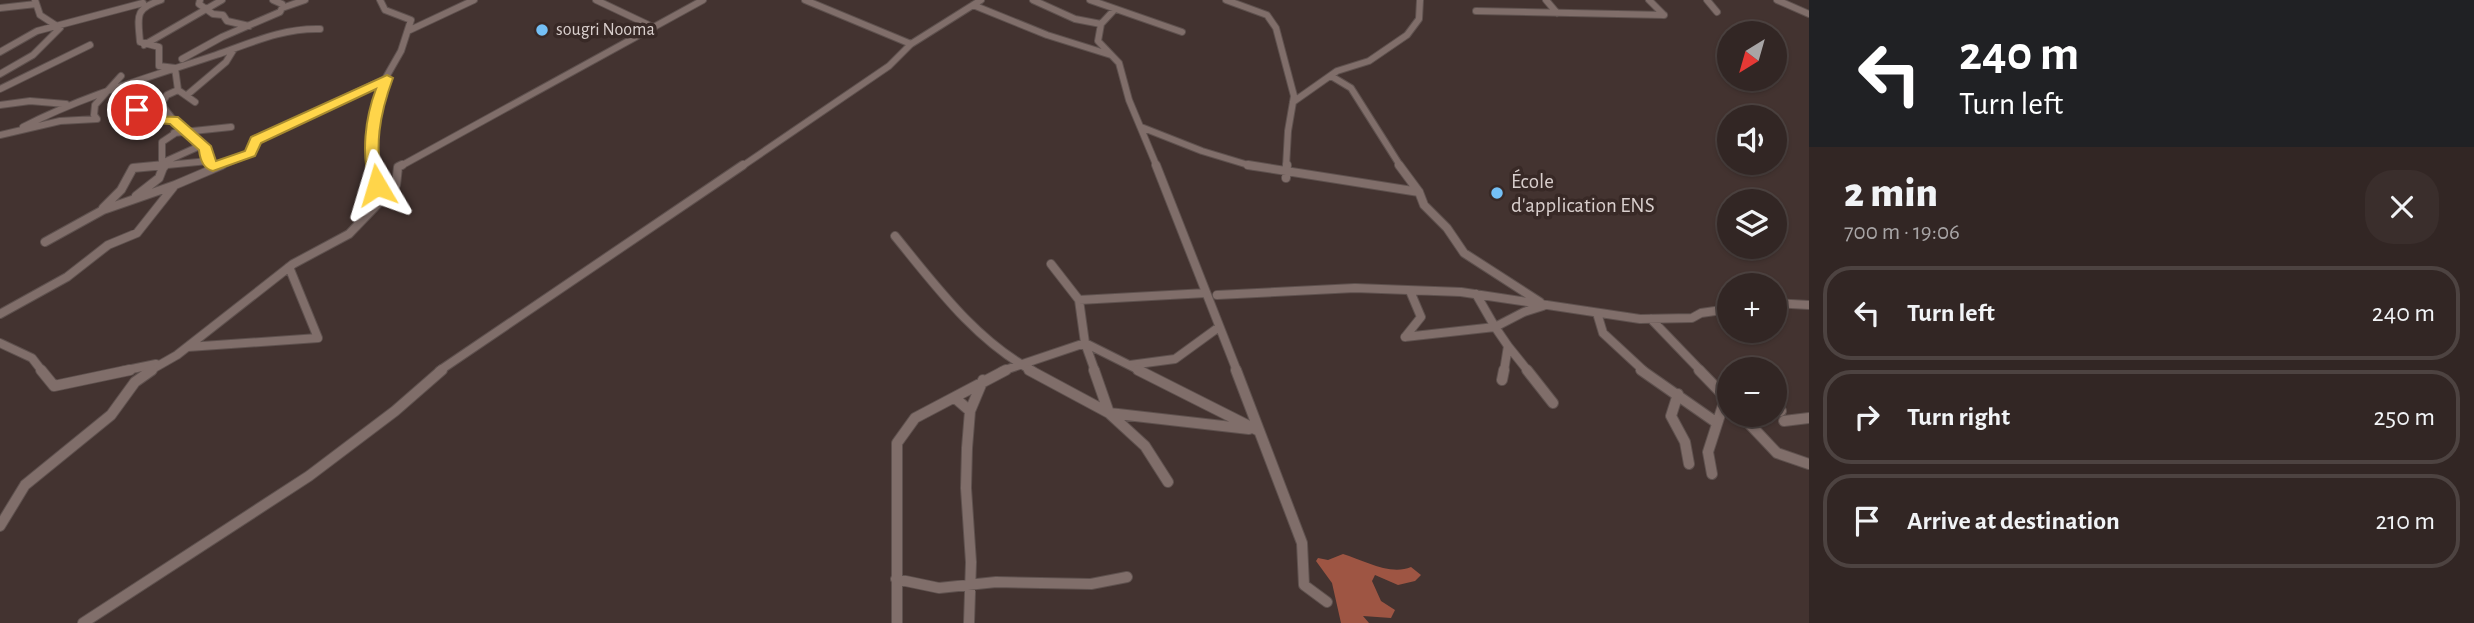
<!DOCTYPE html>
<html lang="en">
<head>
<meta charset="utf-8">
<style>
  :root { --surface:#322624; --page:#3a2e2c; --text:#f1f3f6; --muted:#a8a5a6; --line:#4d4341 }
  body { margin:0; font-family:"Alegreya Sans",sans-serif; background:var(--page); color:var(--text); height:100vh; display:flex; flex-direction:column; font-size:26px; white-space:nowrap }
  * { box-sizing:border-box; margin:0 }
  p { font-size:23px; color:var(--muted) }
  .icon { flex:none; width:38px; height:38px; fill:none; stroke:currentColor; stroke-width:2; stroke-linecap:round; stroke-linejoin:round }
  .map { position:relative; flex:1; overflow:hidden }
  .drawer { display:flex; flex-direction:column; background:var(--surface); width:665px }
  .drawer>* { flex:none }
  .guide { background:#202124; color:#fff; overflow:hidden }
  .needle { width:46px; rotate:217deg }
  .tools { position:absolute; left:1717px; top:21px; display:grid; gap:14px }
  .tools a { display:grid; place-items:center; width:70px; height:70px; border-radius:50%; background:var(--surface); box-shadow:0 2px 5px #0004,0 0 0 2px var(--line); font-size:35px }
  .pin { position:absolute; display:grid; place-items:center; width:60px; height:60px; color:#fff; margin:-30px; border:4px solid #fff; border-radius:50%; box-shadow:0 2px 7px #0007 }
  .me { position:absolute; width:77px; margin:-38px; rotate:353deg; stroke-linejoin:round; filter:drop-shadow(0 0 5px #0008) }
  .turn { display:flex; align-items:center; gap:24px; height:147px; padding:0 35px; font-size:32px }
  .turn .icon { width:91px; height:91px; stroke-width:2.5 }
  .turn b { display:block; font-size:49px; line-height:60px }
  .round { display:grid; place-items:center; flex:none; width:74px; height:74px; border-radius:28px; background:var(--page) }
  .overview { display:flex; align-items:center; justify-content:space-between; height:119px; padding:0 35px }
  h1 { font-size:42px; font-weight:800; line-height:52px }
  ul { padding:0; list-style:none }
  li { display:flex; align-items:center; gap:21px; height:94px; margin:0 14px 10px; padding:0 21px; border:4px solid var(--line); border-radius:28px }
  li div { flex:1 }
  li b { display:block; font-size:26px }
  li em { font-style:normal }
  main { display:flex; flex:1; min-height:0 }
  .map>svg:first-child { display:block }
</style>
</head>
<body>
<main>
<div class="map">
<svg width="1809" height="623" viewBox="0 0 1809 623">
  <rect width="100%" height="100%" fill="#433330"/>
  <!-- forest -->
  <path fill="#9e5543" d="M 1343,554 C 1363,560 1390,576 1411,567 L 1421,575 L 1415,581 L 1398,585 L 1375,575 L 1372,581 L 1381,601 L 1395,610 L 1391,618 L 1363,616 L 1369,623 L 1341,623 L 1332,583 L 1316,561 L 1318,558 L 1328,560 Z"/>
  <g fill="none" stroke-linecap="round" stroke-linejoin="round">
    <defs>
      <path id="street-far2" d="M 161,0 C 134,9 138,16 140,42 L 159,47 L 159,66 L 175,68 L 178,90 L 195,102
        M 200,0 L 199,4 L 213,14 L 223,15 L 227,21 L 249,26
        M 273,0 L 282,4
        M 596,0 L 653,27
        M 805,0 L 911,44
        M 1033,0 L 1075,19 L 1101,24
        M 1090,0 L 1182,32
        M 1226,0 L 1267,15 L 1276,28 L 1294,96 L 1288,131 L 1286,167
        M 1546,0 L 1557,13
        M 1649,0 L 1664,15
        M 1707,0 L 1717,12
        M 1777,0 L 1809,14
        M 973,5 L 1047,35 L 1111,55
        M 0,8 L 36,4
        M 1115,9 L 1101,24 L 1098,41 L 1119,63 L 1129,100 L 1157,167
        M 1476,11 L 1664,15
        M 410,30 L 474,0
        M 144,45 L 222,0
        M 0,52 L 37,31 L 143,3
        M 182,59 L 222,37 L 280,12 L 282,8 L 305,0
        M 0,74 L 33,55 L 60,28 L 40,15 L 35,0
        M 1331,76 L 1351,88 L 1401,167
        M 0,89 L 90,45
        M 178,90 L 167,95 L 161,104 L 175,122 L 206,149 L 206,159 L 211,165
        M 187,95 L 226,62 L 234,49
        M 1293,102 L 1337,71 L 1369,61 L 1407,35 L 1419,19 L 1420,0
        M 0,105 L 30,101 L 66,104
        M 137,110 L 147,120 L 173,120
        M 23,127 C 85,95 150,77 216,55 C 251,43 282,28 320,29
        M 1141,127 L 1202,151 L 1255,167
        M 174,133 L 231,127
        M 0,135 L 60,121 L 97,119 L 94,115 L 95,105 L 121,76
        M 162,163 L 162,142 L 177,132
        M 147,167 L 208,161
        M 165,167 L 162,163 L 202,145
        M 218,167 L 250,153 L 256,140 L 385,79 L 401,51 L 411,20 L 385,10 L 380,0
        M 374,167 L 374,124 L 387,78
        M 399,167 L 703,0
        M 741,167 L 889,66 L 911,44 L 981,0"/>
      <path id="street-far1" d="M 374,165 L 382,200
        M 1156,165 L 1237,371
        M 1248,165 L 1419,192
        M 1399,165 L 1419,192 L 1424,205 L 1447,228 L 1464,253 L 1540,302
        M 1286,178 L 1287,165
        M 136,196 L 159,178 L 164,165
        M 103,208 L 121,190 L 133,168 L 165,165
        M 895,236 C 935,285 976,341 1033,371
        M 45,242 L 103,210 L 175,185
        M 1051,264 L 1079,300 L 1085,343 L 1095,371
        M 1217,295 L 1355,288 L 1461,292 L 1640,319 L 1692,318 L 1701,313 L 1729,309
        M 1079,300 L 1206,293
        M 1774,303 L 1809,305
        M 1597,313 L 1603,333 L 1644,371
        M 0,314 L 67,277 L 108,245 L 137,233 L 175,185 L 222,165
        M 1651,319 L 1701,371
        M 1405,337 L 1495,327 L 1476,294
        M 1405,337 L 1421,317 L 1410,291
        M 0,343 L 32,358 L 42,371
        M 1508,346 L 1528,371
        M 188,347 L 318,338 L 289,267
        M 1130,365 L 1175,359 L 1219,327
        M 122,371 L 156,364
        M 149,371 L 177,355 L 293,264 L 349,234 L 396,185 L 398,167 L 402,165
        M 439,371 L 743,165
        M 1002,371 L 1085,343 L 1141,371
        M 1504,371 L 1508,346 L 1495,327 L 1524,312 L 1543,306"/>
      <path id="street" d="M 41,370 L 54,386 L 130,370
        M 1029,370 L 1109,413 L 1249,429
        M 1094,370 L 1109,413 L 1145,446 L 1168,482
        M 1138,370 L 1259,431
        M 1236,370 L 1302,543 L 1304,585 L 1327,602
        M 1527,370 L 1553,403
        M 1641,370 L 1717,423
        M 1699,370 L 1729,401
        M 1502,380 L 1504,370
        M 1678,394 L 1671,416 L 1685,442 L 1689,464
        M 955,398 L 970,411
        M 1774,409 L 1781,411
        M 1741,415 L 1777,453 L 1809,464
        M 1784,421 L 1809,418
        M 1712,474 L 1708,452 L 1726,396
        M 0,526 L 25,485 L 111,415 L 135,382 L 152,370
        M 896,579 L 939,588 L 996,582 L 1091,584 L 1127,577
        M 83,623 L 309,476 L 395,411 L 442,370
        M 897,623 L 897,443 L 915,418 L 1006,370
        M 969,623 L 971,562 L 966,488 L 967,448 L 970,411 L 983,380"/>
    </defs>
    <!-- street-far2 casing -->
    <use href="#street-far2" stroke="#5e514e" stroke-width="8"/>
    <!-- street-far1 casing -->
    <use href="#street-far1" stroke="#5e514e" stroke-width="10"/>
    <!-- street casing -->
    <use href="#street" stroke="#5e514e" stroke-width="12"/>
    <!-- street-far2 -->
    <use href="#street-far2" stroke="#806e6a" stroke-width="6"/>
    <!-- street-far1 -->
    <use href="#street-far1" stroke="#806e6a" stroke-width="8"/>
    <!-- street -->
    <use href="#street" stroke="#806e6a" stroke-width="10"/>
  </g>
  <!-- route -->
  <path fill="#ffd54a" stroke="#a68a30" stroke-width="2" d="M 387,75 L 393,78 C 380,113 373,149 384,185 L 377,189 L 370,185 C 361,154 365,118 376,89 L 261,143 L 255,156 L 213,171 C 203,169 200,159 199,150 L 170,124 L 142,122 L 131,110 L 137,106 L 150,116 L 178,117 L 211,146 L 216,161 L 245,151 L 251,137 Z"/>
  <!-- markers -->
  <g fill="#74c0f6" stroke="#382926" stroke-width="2.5">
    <circle cx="542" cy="30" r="7"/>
    <circle cx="1497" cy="193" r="7"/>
  </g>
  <g text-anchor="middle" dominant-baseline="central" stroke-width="7" stroke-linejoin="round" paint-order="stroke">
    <!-- far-poi labels -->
    <g font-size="18" fill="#d9cfcd" stroke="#382926" text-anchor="start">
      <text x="556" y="30">sougri Nooma</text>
    </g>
    <!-- poi labels -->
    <g font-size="21" fill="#d9cfcd" stroke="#382926" text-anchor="start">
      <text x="1511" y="181">École<tspan x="1511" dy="24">d'application ENS</tspan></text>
    </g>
  </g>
</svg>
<div class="tools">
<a><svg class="needle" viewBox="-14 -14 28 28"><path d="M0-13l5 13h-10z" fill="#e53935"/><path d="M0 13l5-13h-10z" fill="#a8a5a6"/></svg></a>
<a><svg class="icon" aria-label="sound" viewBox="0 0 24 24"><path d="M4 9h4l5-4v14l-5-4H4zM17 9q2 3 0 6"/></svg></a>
<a><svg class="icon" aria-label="layers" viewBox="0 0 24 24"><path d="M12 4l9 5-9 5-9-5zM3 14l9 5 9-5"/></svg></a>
<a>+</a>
<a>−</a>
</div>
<div class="pin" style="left:137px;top:110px;background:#d93025"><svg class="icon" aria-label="arrive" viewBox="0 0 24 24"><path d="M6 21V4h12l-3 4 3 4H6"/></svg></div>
<svg class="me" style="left:377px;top:185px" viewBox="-20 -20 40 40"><path d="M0-17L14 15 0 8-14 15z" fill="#ffd54a" stroke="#fff" stroke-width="4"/></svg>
</div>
<section class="drawer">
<div class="guide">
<div class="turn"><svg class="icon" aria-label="left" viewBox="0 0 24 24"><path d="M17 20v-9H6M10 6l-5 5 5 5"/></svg><div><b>240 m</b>Turn left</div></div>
</div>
<div class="overview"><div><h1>2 min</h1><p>700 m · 19:06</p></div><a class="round"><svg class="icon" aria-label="close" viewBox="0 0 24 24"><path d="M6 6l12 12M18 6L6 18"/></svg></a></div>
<ul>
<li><svg class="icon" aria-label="left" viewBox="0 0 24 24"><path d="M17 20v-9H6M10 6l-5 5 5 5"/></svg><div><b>Turn left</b></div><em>240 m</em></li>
<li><svg class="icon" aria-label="right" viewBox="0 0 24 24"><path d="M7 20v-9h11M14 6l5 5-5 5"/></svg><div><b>Turn right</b></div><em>250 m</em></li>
<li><svg class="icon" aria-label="arrive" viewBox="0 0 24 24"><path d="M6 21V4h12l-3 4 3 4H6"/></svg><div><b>Arrive at destination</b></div><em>210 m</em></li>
</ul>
</section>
</main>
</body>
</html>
